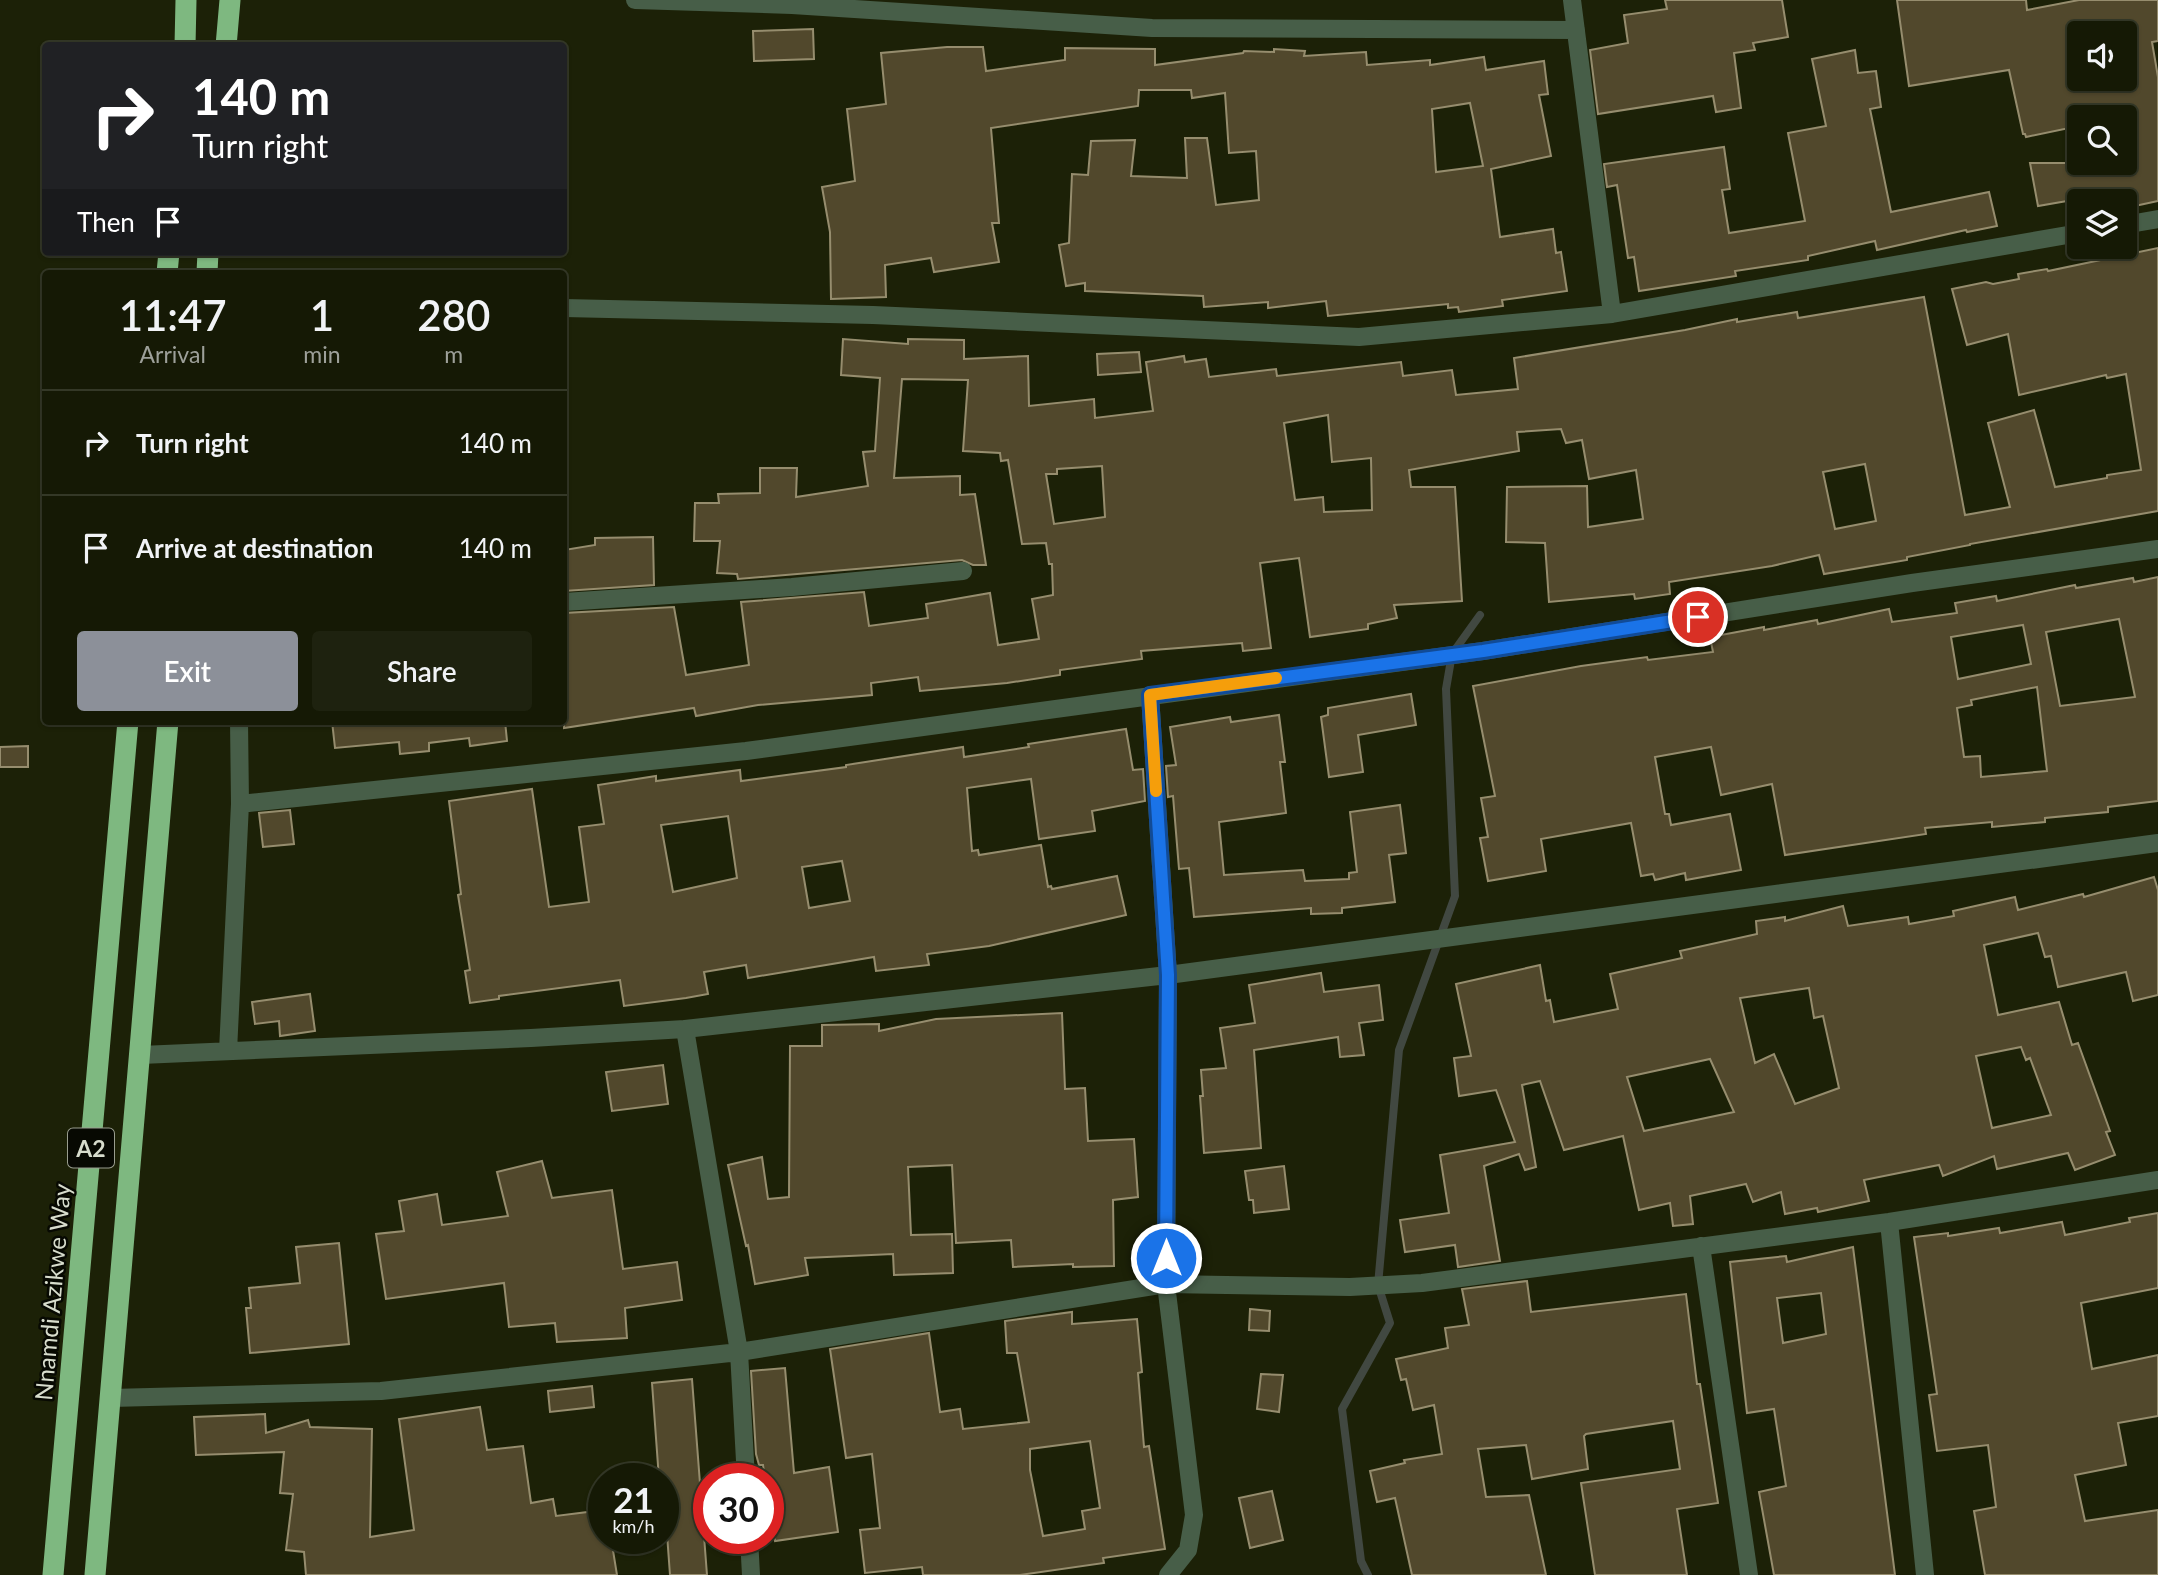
<!DOCTYPE html>
<html lang="en">
<head>
<meta charset="utf-8">
<style>
  :root { --surface:#151905; --page:#1e220f; --text:#f1f3f6; --muted:#9da09a; --line:#343827; --accent:#8c9099 }
  body { margin:0; font-family:Lato,sans-serif; background:var(--page); color:var(--text); height:100vh; display:flex; flex-direction:column; font-size:26px; white-space:nowrap }
  * { box-sizing:border-box; margin:0 }
  p { font-size:23px; color:var(--muted) }
  .icon { flex:none; width:38px; height:38px; fill:none; stroke:currentColor; stroke-width:2; stroke-linecap:round; stroke-linejoin:round }
  .map { position:relative; flex:1; overflow:hidden }
  .side { position:absolute; left:42px; top:270px; width:525px; height:455px; display:flex; flex-direction:column; background:var(--surface); border-radius:7px; box-shadow:0 2px 5px #0004,0 0 0 2px var(--line) }
  .side>* { flex:none }
  .top-card { position:absolute; left:42px; top:42px; width:525px; height:214px; border-radius:7px; box-shadow:0 2px 5px #0004,0 0 0 2px var(--line); background:#202124; color:#fff; overflow:hidden }
  .controls { position:absolute; left:2067px; top:21px; display:grid; gap:14px }
  .controls a { display:grid; place-items:center; width:70px; height:70px; border-radius:7px; background:var(--surface); box-shadow:0 2px 5px #0004,0 0 0 2px var(--line); font-size:35px }
  .speed { position:absolute; left:588px; top:1463px; display:flex; gap:14px; font-size:35px; font-weight:700; text-align:center }
  .speed>* { display:grid; place-content:center; width:91px; height:91px; border-radius:50%; background:var(--surface); box-shadow:0 2px 5px #0004,0 0 0 2px var(--line); line-height:1 }
  .speed small { font-size:18px; font-weight:400 }
  .speed .limit { border:10px solid #d22; background:#fff; color:#111 }
  .pin { position:absolute; display:grid; place-items:center; width:60px; height:60px; color:#fff; margin:-30px; border:4px solid #fff; border-radius:50%; box-shadow:0 2px 7px #0007 }
  .me { position:absolute; width:77px; margin:-38px; rotate:0deg; stroke-linejoin:round; filter:drop-shadow(0 0 5px #0008) }
  .turn { display:flex; align-items:center; gap:24px; height:147px; padding:0 35px; font-size:32px }
  .turn .icon { width:91px; height:91px; stroke-width:2.5 }
  .turn b { display:block; font-size:49px; line-height:60px }
  .then { display:flex; align-items:center; height:66px; padding:0 35px; background:#0003; gap:14px; font-size:26px }
  .eta { display:flex; justify-content:space-evenly; align-items:center; height:119px; text-align:center }
  .eta b { font-size:42px; font-weight:600; line-height:49px }
  .cta { display:flex; gap:14px; margin-top:auto; padding:14px 35px }
  .cta a { flex:1; height:80px; border-radius:7px; background:var(--accent); color:#fff; font-size:28px; font-weight:600; line-height:80px; text-align:center }
  .cta a+a { background:var(--page); color:var(--text) }
  ul { padding:0; list-style:none }
  li { display:flex; align-items:center; gap:21px; height:105px; padding:0 35px; border-top:2px solid var(--line) }
  li div { flex:1 }
  li b { display:block; font-size:26px }
  li em { font-style:normal }
  .map>svg:first-child { display:block }
</style>
</head>
<body>
<div class="map">
<svg width="2158" height="1575" viewBox="0 0 2158 1575">
  <rect width="100%" height="100%" fill="#1c2107"/>
  <g fill="none" stroke-linecap="round" stroke-linejoin="round">
    <!-- stream -->
    <path stroke="#414841" stroke-width="8" d="M 1368,1575 L 1361,1561 L 1342,1409 L 1390,1323 L 1378,1285 L 1399,1050 L 1455,896 L 1446,689 L 1452,654 L 1480,615"/>
  </g>
  <!-- building -->
  <path fill="#51482c" stroke="#968d6e" stroke-width="2" fill-rule="evenodd" d="M 1665,0 L 1782,0 L 1788,37 L 1753,43 L 1755,50 L 1734,53 L 1741,108 L 1716,112 L 1713,96 L 1598,114 L 1590,50 L 1628,43 L 1624,15 L 1667,9 Z
    M 1897,0 L 2026,0 L 2027,10 L 2079,0 L 2158,0 L 2158,41 L 2152,42 L 2158,77 L 2158,201 L 2130,207 L 2128,196 L 2103,201 L 2067,201 L 2038,206 L 2030,163 L 2124,163 L 2124,117 L 2079,117 L 2079,126 L 2026,137 L 2025,134 L 2023,134 L 2009,70 L 1909,86 ZM 2079,33 L 2124,33 L 2124,79 L 2107,79 L 2079,85 Z
    M 813,29 L 814,59 L 754,61 L 753,31 Z
    M 947,47 L 983,47 L 986,71 L 1065,60 L 1065,48 L 1155,49 L 1155,65 L 1243,53 L 1244,51 L 1274,52 L 1274,49 L 1305,51 L 1304,56 L 1366,52 L 1367,65 L 1430,60 L 1430,65 L 1484,57 L 1486,70 L 1544,61 L 1548,94 L 1539,95 L 1551,156 L 1491,169 L 1500,237 L 1553,229 L 1556,253 L 1561,252 L 1567,291 L 1502,300 L 1503,306 L 1459,312 L 1458,307 L 1448,308 L 1448,304 L 1328,316 L 1326,301 L 1268,308 L 1268,302 L 1204,307 L 1203,296 L 1085,291 L 1085,283 L 1066,286 L 1059,245 L 1069,243 L 1072,174 L 1088,175 L 1091,141 L 1135,140 L 1131,176 L 1187,178 L 1185,138 L 1207,138 L 1216,205 L 1259,200 L 1256,151 L 1229,153 L 1225,93 L 1192,98 L 1191,90 L 1139,90 L 1138,106 L 991,128 L 999,223 L 992,223 L 999,262 L 934,272 L 931,258 L 885,265 L 886,297 L 831,299 L 830,232 L 822,187 L 855,181 L 847,109 L 886,104 L 881,53 ZM 1470,103 L 1483,166 L 1436,172 L 1432,109 Z
    M 1855,50 L 1858,73 L 1876,71 L 1881,107 L 1870,109 L 1891,212 L 1989,192 L 1997,226 L 1967,232 L 1966,230 L 1877,250 L 1875,241 L 1808,256 L 1808,260 L 1735,271 L 1736,276 L 1639,291 L 1634,257 L 1628,258 L 1617,185 L 1607,187 L 1604,164 L 1724,147 L 1730,189 L 1722,190 L 1729,233 L 1805,221 L 1788,133 L 1826,126 L 1812,59 Z
    M 2158,248 L 2158,511 L 1970,544 L 1970,545 L 1907,557 L 1907,560 L 1824,574 L 1819,555 L 1772,566 L 1669,582 L 1670,594 L 1635,599 L 1634,594 L 1549,602 L 1545,543 L 1506,542 L 1507,487 L 1587,486 L 1588,527 L 1643,519 L 1636,470 L 1589,479 L 1582,440 L 1566,443 L 1561,429 L 1517,432 L 1519,451 L 1409,470 L 1411,487 L 1455,487 L 1462,601 L 1394,605 L 1397,618 L 1368,624 L 1368,629 L 1310,637 L 1299,558 L 1260,563 L 1271,648 L 1243,651 L 1242,643 L 1141,651 L 1142,659 L 1060,670 L 1060,675 L 1007,683 L 920,691 L 918,677 L 871,683 L 872,695 L 758,705 L 696,716 L 694,708 L 564,728 L 564,613 L 674,607 L 686,675 L 749,665 L 741,602 L 864,592 L 869,626 L 928,618 L 926,604 L 990,593 L 998,645 L 1039,639 L 1032,599 L 1053,595 L 1052,564 L 1049,564 L 1046,543 L 1022,544 L 1008,460 L 1001,461 L 1000,453 L 963,451 L 968,380 L 902,379 L 894,478 L 960,476 L 960,495 L 975,494 L 986,565 L 973,565 L 962,560 L 738,579 L 737,574 L 717,573 L 720,541 L 694,541 L 695,503 L 719,503 L 718,494 L 760,493 L 760,468 L 797,468 L 796,497 L 868,486 L 863,452 L 875,451 L 880,378 L 841,375 L 843,339 L 908,344 L 908,339 L 964,340 L 964,359 L 1028,356 L 1029,406 L 1094,399 L 1095,418 L 1153,411 L 1146,362 L 1184,356 L 1185,362 L 1206,359 L 1209,377 L 1276,369 L 1277,376 L 1401,362 L 1403,376 L 1452,370 L 1456,395 L 1518,389 L 1514,358 L 1685,330 L 1737,319 L 1737,322 L 1797,312 L 1798,318 L 1924,297 L 1965,515 L 2010,507 L 1988,423 L 2034,410 L 2055,487 L 2107,478 L 2107,475 L 2141,470 L 2126,374 L 2107,378 L 2106,375 L 2019,395 L 2008,334 L 1967,345 L 1952,289 L 1986,282 L 1993,284 L 2019,279 L 2018,274 L 2047,269 L 2048,271 ZM 1328,415 L 1332,462 L 1371,458 L 1372,510 L 1324,512 L 1323,497 L 1295,500 L 1284,423 ZM 1865,464 L 1876,521 L 1835,529 L 1823,472 ZM 1102,466 L 1105,517 L 1054,524 L 1046,474 L 1057,474 L 1057,469 Z
    M 1139,352 L 1141,372 L 1098,375 L 1097,354 Z
    M 653,537 L 654,585 L 564,591 L 564,550 L 595,545 L 595,538 Z
    M 2158,577 L 2158,801 L 2108,807 L 2108,812 L 2045,818 L 2045,822 L 1992,827 L 1992,822 L 1925,828 L 1926,834 L 1785,855 L 1772,784 L 1721,795 L 1711,747 L 1655,757 L 1665,814 L 1669,814 L 1671,825 L 1730,814 L 1741,870 L 1686,880 L 1685,873 L 1655,880 L 1653,874 L 1641,876 L 1631,823 L 1541,839 L 1546,871 L 1488,881 L 1480,838 L 1488,837 L 1481,798 L 1495,796 L 1473,686 L 1581,666 L 1647,657 L 1648,660 L 1713,652 L 1710,637 L 1764,627 L 1764,630 L 1817,620 L 1818,624 L 1889,609 L 1892,622 L 1957,613 L 1955,603 L 1996,596 L 1997,601 L 2075,585 L 2076,588 L 2133,578 L 2134,582 ZM 2119,619 L 2135,697 L 2060,706 L 2046,632 ZM 2023,625 L 2031,664 L 1958,679 L 1951,637 ZM 2037,687 L 2047,771 L 1981,777 L 1980,756 L 1964,757 L 1957,708 L 1972,705 L 1971,700 Z
    M 1411,694 L 1416,725 L 1358,735 L 1363,772 L 1329,777 L 1321,717 L 1328,715 L 1328,708 Z
    M 1279,715 L 1285,762 L 1280,762 L 1286,813 L 1219,822 L 1224,875 L 1303,870 L 1305,881 L 1349,879 L 1349,873 L 1357,872 L 1350,812 L 1400,805 L 1406,853 L 1389,855 L 1395,902 L 1342,908 L 1342,913 L 1311,914 L 1311,908 L 1194,917 L 1189,868 L 1179,869 L 1173,796 L 1168,797 L 1166,766 L 1176,765 L 1170,727 L 1230,717 L 1231,722 Z
    M 332,721 L 505,721 L 507,741 L 470,746 L 469,738 L 429,743 L 429,751 L 400,754 L 399,742 L 335,748 Z
    M 1126,729 L 1133,770 L 1143,769 L 1145,801 L 1092,811 L 1095,831 L 1039,839 L 1031,779 L 967,788 L 972,851 L 978,850 L 979,855 L 1041,845 L 1048,887 L 1051,886 L 1052,889 L 1117,876 L 1126,915 L 989,946 L 927,954 L 929,965 L 876,971 L 874,957 L 748,978 L 746,965 L 704,972 L 708,994 L 686,998 L 624,1006 L 620,980 L 499,996 L 499,999 L 470,1003 L 465,971 L 470,970 L 458,895 L 461,894 L 449,801 L 532,789 L 549,907 L 589,902 L 579,827 L 604,824 L 598,785 L 656,776 L 656,781 L 740,770 L 741,781 L 846,767 L 846,765 L 963,747 L 964,757 L 1029,747 L 1028,744 ZM 728,816 L 737,878 L 673,892 L 661,825 ZM 842,861 L 850,901 L 809,908 L 802,867 Z
    M 28,746 L 28,767 L 0,767 L 0,747 Z
    M 290,810 L 294,844 L 263,847 L 259,813 Z
    M 2154,877 L 2158,890 L 2158,995 L 2133,1001 L 2126,972 L 2058,987 L 2051,956 L 2045,957 L 2038,933 L 1984,945 L 1998,1015 L 2059,1002 L 2072,1045 L 2078,1043 L 2110,1131 L 2106,1132 L 2115,1155 L 2075,1170 L 2068,1153 L 1997,1169 L 1994,1156 L 1943,1176 L 1939,1165 L 1864,1180 L 1869,1201 L 1818,1212 L 1817,1208 L 1785,1214 L 1781,1192 L 1753,1202 L 1746,1184 L 1690,1196 L 1693,1224 L 1673,1226 L 1670,1203 L 1639,1210 L 1623,1136 L 1564,1150 L 1540,1081 L 1522,1085 L 1536,1167 L 1525,1170 L 1519,1154 L 1484,1166 L 1500,1261 L 1458,1267 L 1455,1245 L 1405,1252 L 1400,1220 L 1449,1213 L 1440,1155 L 1515,1142 L 1496,1090 L 1459,1096 L 1454,1058 L 1471,1056 L 1456,984 L 1540,965 L 1546,1001 L 1550,1000 L 1554,1022 L 1618,1009 L 1610,974 L 1682,958 L 1680,951 L 1757,934 L 1756,921 L 1785,917 L 1785,921 L 1843,906 L 1848,926 L 1908,917 L 1909,924 L 1954,916 L 1953,911 L 2015,897 L 2018,910 L 2083,894 L 2084,897 ZM 1809,988 L 1814,1018 L 1823,1016 L 1839,1088 L 1795,1104 L 1774,1054 L 1755,1063 L 1740,998 ZM 2021,1047 L 2026,1060 L 2030,1058 L 2051,1115 L 1992,1128 L 1976,1056 ZM 1710,1059 L 1734,1112 L 1644,1131 L 1627,1077 Z
    M 1321,973 L 1324,992 L 1379,985 L 1383,1020 L 1359,1023 L 1364,1055 L 1340,1057 L 1338,1037 L 1254,1050 L 1261,1148 L 1204,1153 L 1200,1096 L 1203,1096 L 1201,1070 L 1226,1068 L 1220,1028 L 1255,1023 L 1249,985 Z
    M 310,994 L 315,1031 L 280,1036 L 279,1021 L 255,1024 L 252,1002 Z
    M 1062,1013 L 1065,1089 L 1085,1088 L 1088,1141 L 1134,1139 L 1138,1197 L 1113,1200 L 1114,1266 L 1073,1267 L 1073,1264 L 1013,1267 L 1011,1240 L 956,1243 L 952,1165 L 908,1167 L 911,1235 L 952,1234 L 953,1273 L 894,1275 L 893,1254 L 805,1258 L 808,1275 L 755,1284 L 748,1245 L 746,1246 L 728,1165 L 762,1157 L 768,1199 L 789,1197 L 790,1046 L 822,1046 L 822,1025 L 879,1024 L 879,1031 L 936,1019 Z
    M 663,1065 L 668,1104 L 612,1111 L 606,1072 Z
    M 542,1161 L 552,1198 L 612,1190 L 623,1269 L 677,1262 L 682,1300 L 625,1308 L 627,1338 L 557,1342 L 555,1323 L 509,1327 L 504,1283 L 386,1299 L 376,1234 L 404,1231 L 399,1201 L 437,1194 L 442,1225 L 508,1216 L 497,1172 Z
    M 1284,1166 L 1289,1209 L 1254,1213 L 1253,1200 L 1249,1200 L 1245,1171 Z
    M 2158,1213 L 2158,1288 L 2081,1303 L 2092,1369 L 2158,1355 L 2158,1416 L 2118,1423 L 2126,1465 L 2075,1475 L 2085,1521 L 2158,1510 L 2158,1575 L 1985,1575 L 1974,1511 L 1996,1507 L 1988,1445 L 1937,1451 L 1929,1395 L 1937,1394 L 1914,1237 L 1948,1233 L 1948,1236 L 1999,1228 L 2000,1233 L 2062,1222 L 2065,1235 L 2130,1222 L 2129,1218 Z
    M 339,1243 L 349,1344 L 250,1353 L 246,1308 L 251,1308 L 249,1288 L 300,1283 L 296,1247 Z
    M 1853,1247 L 1895,1575 L 1774,1575 L 1759,1492 L 1786,1486 L 1774,1409 L 1747,1413 L 1730,1262 L 1786,1256 L 1787,1262 ZM 1821,1293 L 1826,1334 L 1783,1343 L 1777,1298 Z
    M 1527,1281 L 1531,1312 L 1686,1294 L 1697,1384 L 1700,1384 L 1718,1503 L 1677,1509 L 1687,1575 L 1595,1575 L 1581,1483 L 1680,1469 L 1673,1421 L 1586,1434 L 1584,1436 L 1588,1469 L 1532,1479 L 1526,1445 L 1478,1449 L 1486,1497 L 1529,1495 L 1546,1575 L 1412,1575 L 1395,1498 L 1377,1502 L 1370,1471 L 1405,1463 L 1404,1460 L 1442,1454 L 1434,1405 L 1413,1410 L 1406,1379 L 1401,1380 L 1396,1359 L 1448,1348 L 1445,1328 L 1469,1325 L 1462,1289 Z
    M 1250,1309 L 1270,1311 L 1269,1331 L 1249,1330 Z
    M 1072,1312 L 1072,1324 L 1137,1319 L 1142,1372 L 1138,1373 L 1144,1447 L 1149,1446 L 1165,1549 L 1103,1558 L 1104,1563 L 1020,1575 L 923,1575 L 922,1567 L 865,1573 L 860,1530 L 880,1528 L 872,1454 L 846,1458 L 830,1349 L 929,1333 L 940,1412 L 960,1409 L 963,1429 L 1029,1422 L 1017,1353 L 1007,1353 L 1005,1321 ZM 1090,1441 L 1100,1508 L 1082,1511 L 1085,1529 L 1043,1536 L 1030,1470 L 1030,1449 Z
    M 785,1368 L 794,1473 L 829,1467 L 838,1532 L 775,1541 L 768,1499 L 768,1479 L 765,1479 L 763,1465 L 759,1465 L 756,1454 L 751,1371 Z
    M 1261,1374 L 1283,1375 L 1279,1412 L 1257,1409 Z
    M 692,1379 L 707,1575 L 670,1575 L 663,1479 L 659,1479 L 652,1383 Z
    M 592,1386 L 594,1407 L 550,1412 L 548,1391 Z
    M 480,1407 L 487,1450 L 523,1446 L 531,1503 L 553,1499 L 556,1516 L 604,1510 L 604,1538 L 611,1538 L 617,1575 L 306,1575 L 304,1552 L 286,1550 L 293,1494 L 280,1493 L 284,1452 L 196,1455 L 194,1417 L 265,1414 L 266,1433 L 308,1420 L 310,1427 L 372,1429 L 370,1537 L 414,1530 L 399,1419 Z
    M 1272,1491 L 1283,1540 L 1250,1548 L 1239,1498 Z"/>
  <g fill="none" stroke-linecap="round" stroke-linejoin="round">
    <!-- street -->
    <path stroke="#475e48" stroke-width="18" d="M 635,0 L 792,5 L 1152,28 L 1576,30
      M 1572,0 L 1612,314
      M 2124,225 L 2158,219
      M 564,308 L 873,315 L 1359,337 L 1612,314 L 2079,233
      M 564,602 L 792,587 L 963,571
      M 1150,695 L 1168,975 L 1166,1284 L 1194,1515 L 1188,1550 L 1168,1575
      M 239,721 L 240,804
      M 685,1029 L 739,1352 L 746,1479
      M 228,1051 L 240,804 L 746,751 L 1483,651 L 1912,583 L 2158,549
      M 141,1055 L 531,1038 L 685,1029 L 1168,975 L 2158,843
      M 1889,1222 L 1925,1575
      M 1701,1246 L 1749,1575
      M 111,1398 L 381,1391 L 739,1352 L 1166,1284 L 1350,1287 L 1422,1283 L 1889,1222 L 2158,1180
      M 749,1538 L 751,1575"/>
    <!-- highway -->
    <path stroke="#7eb880" stroke-width="21" d="M 185,46 L 186,0
      M 226,46 L 230,0
      M 167,273 L 169,252
      M 207,273 L 208,252
      M 53,1575 L 128,721
      M 95,1575 L 168,721"/>
  </g>
  <g fill="none" stroke-linecap="round" stroke-linejoin="round">
    <defs>
      <path id="route" d="M 1166,1258 L 1168,975 L 1150,695 L 1483,651 L 1698,617"/>
    </defs>
    <!-- route casing -->
    <use href="#route" stroke="#114b97" stroke-width="18"/>
    <!-- route -->
    <use href="#route" stroke="#1a73e8" stroke-width="12"/>
    <!-- slow -->
    <path stroke="#f59e0b" stroke-width="12" d="M 1156,791 L 1150,695 L 1276,678"/>
  </g>
  <g text-anchor="middle" dominant-baseline="central" stroke-width="5" stroke-linejoin="round" paint-order="stroke">
    <!-- shield labels -->
    <rect fill="#070902" stroke="#999d8f" stroke-width="2" x="68" y="1128.5" width="46" height="39" rx="5"/>
    <g font-size="23" font-weight="bold" fill="#d7dccc">
      <text x="91" y="1148">A2</text>
    </g>
    <!-- street labels -->
    <g font-size="24" fill="#d7dccc" stroke="#070902">
      <text transform="translate(52 1292) rotate(-85)">Nnamdi Azikwe Way</text>
    </g>
  </g>
</svg>
<div class="controls">
<a><svg class="icon" aria-label="sound" viewBox="0 0 24 24"><path d="M4 9h4l5-4v14l-5-4H4zM17 9q2 3 0 6"/></svg></a>
<a><svg class="icon" aria-label="search" viewBox="0 0 24 24"><circle cx="10" cy="10" r="6"/><path d="M15 15l6 6"/></svg></a>
<a><svg class="icon" aria-label="layers" viewBox="0 0 24 24"><path d="M12 4l9 5-9 5-9-5zM3 14l9 5 9-5"/></svg></a>
</div>
<div class="speed"><div>21<small>km/h</small></div><div class="limit">30</div></div>
<div class="pin" style="left:1698px;top:617px;background:#d93025"><svg class="icon" aria-label="arrive" viewBox="0 0 24 24"><path d="M6 21V4h12l-3 4 3 4H6"/></svg></div>
<svg class="me" style="left:1166px;top:1258px" viewBox="-20 -20 40 40"><circle r="17" fill="#1a73e8" stroke="#fff" stroke-width="3"/><path d="M0-11L8 9 0 5-8 9z" fill="#fff"/></svg>
<div class="top-card">
<div class="turn"><svg class="icon" aria-label="right" viewBox="0 0 24 24"><path d="M7 20v-9h11M14 6l5 5-5 5"/></svg><div><b>140 m</b>Turn right</div></div>
<div class="then">Then<svg class="icon" aria-label="arrive" viewBox="0 0 24 24"><path d="M6 21V4h12l-3 4 3 4H6"/></svg></div>
</div>
<section class="side">
<div class="eta">
<div><b>11:47</b><p>Arrival</p></div>
<div><b>1</b><p>min</p></div>
<div><b>280</b><p>m</p></div>
</div>
<ul>
<li><svg class="icon" aria-label="right" viewBox="0 0 24 24"><path d="M7 20v-9h11M14 6l5 5-5 5"/></svg><div><b>Turn right</b></div><em>140 m</em></li>
<li><svg class="icon" aria-label="arrive" viewBox="0 0 24 24"><path d="M6 21V4h12l-3 4 3 4H6"/></svg><div><b>Arrive at destination</b></div><em>140 m</em></li>
</ul>
<div class="cta"><a>Exit</a><a>Share</a></div>
</section>
</div>
</body>
</html>
